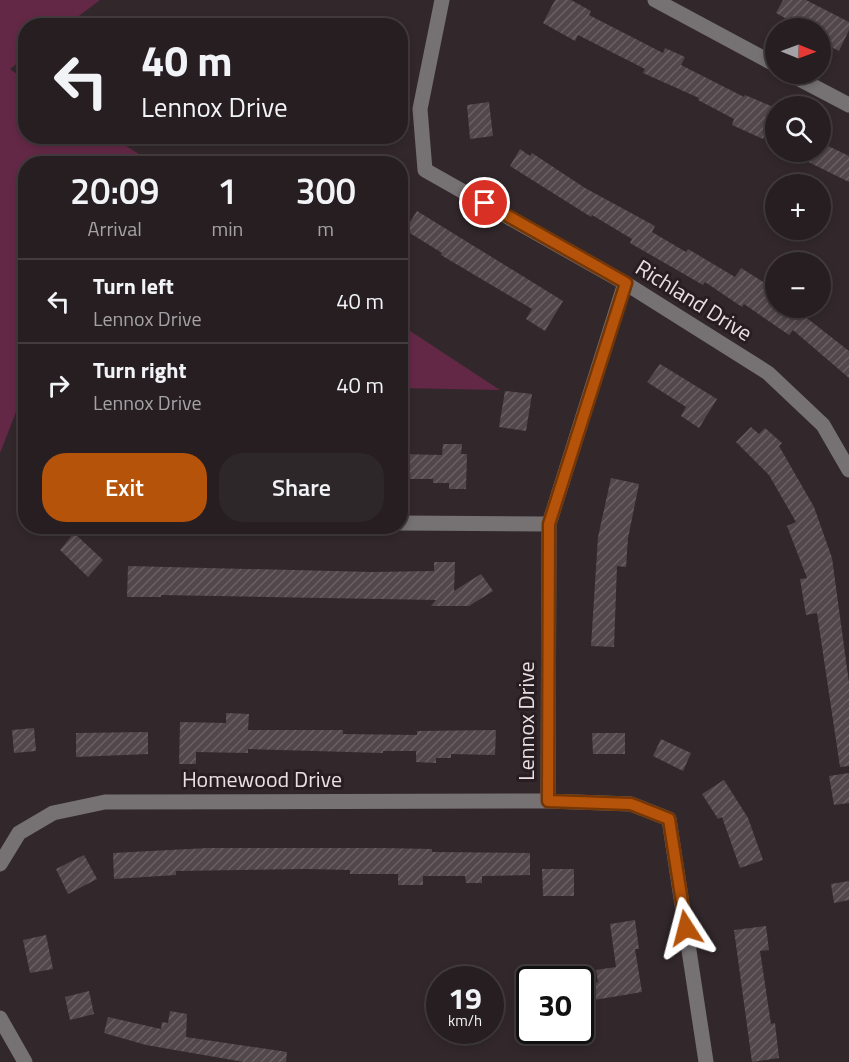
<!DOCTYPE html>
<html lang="en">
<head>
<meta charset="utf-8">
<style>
  :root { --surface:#261e21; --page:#2e272a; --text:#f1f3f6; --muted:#a4a2a5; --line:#423c3f; --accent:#b45309 }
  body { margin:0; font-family:"Titillium Web",sans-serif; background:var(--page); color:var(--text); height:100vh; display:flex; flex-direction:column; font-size:22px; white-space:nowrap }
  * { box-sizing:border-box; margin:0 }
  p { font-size:20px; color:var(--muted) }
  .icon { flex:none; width:33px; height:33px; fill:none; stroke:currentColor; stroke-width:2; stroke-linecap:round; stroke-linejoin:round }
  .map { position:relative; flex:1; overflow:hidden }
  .side { position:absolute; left:18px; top:156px; width:390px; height:378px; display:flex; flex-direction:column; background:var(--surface); border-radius:24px; box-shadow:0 3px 9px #0003,0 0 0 2px var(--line) }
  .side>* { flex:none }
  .banner { position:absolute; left:18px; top:18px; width:390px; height:126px; border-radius:24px; box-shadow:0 3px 9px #0003,0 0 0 2px var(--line); background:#261e21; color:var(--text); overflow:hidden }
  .needle { width:39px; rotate:91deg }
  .tools { position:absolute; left:765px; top:18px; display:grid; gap:12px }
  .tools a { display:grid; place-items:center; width:66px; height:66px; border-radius:50%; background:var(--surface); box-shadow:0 3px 9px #0003,0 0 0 2px var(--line); font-size:30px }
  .speed { position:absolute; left:426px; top:966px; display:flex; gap:12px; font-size:30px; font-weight:700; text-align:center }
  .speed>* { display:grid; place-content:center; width:78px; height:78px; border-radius:50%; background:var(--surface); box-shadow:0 3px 9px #0003,0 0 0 2px var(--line); line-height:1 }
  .speed small { font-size:15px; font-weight:400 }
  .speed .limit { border:3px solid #111; border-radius:9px; background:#fff; color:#111 }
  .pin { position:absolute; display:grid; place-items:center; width:51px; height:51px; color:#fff; margin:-26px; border:3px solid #fff; border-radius:50%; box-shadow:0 2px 6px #0007 }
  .me { position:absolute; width:66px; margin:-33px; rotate:351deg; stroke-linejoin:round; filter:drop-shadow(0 0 4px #0008) }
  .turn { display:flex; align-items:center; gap:21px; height:126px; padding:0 24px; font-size:27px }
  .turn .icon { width:78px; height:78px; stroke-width:2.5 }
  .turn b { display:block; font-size:42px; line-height:51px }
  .eta { display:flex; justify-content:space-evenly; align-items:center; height:102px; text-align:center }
  .eta b { font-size:36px; font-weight:600; line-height:42px }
  .primary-button { display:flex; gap:12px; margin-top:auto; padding:12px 24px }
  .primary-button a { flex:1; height:69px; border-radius:24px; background:var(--accent); color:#fff; font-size:24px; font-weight:600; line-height:69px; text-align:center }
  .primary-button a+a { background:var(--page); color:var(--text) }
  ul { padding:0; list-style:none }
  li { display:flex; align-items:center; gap:18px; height:84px; padding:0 24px; border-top:2px solid var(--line) }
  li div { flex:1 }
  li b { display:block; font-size:22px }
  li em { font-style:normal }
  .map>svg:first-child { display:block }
</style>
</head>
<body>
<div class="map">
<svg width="849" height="1062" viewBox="0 0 849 1062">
  <defs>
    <pattern id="building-hatch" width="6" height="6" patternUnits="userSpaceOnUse" patternTransform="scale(1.5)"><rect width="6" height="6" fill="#52474b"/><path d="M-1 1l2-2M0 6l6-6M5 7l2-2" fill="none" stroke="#6b6165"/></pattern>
  </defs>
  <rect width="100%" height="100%" fill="#32282c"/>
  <!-- green -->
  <path fill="#632846" d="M 0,0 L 100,0 L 67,25 L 26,26 L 25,57 L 10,69 L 25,80 L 26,136 L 112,137 L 153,163 L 26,164 L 25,389 L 0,453 Z
    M 400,325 L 401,325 L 500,390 L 401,388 Z"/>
  <!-- building -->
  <path fill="url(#building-hatch)" d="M 555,0 L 571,0 L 591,11 L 589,15 L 663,53 L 665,48 L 685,57 L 681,65 L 744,97 L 745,95 L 776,108 L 763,139 L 732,125 L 734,119 L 698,100 L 699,98 L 643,73 L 645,69 L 578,35 L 575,41 L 543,23 Z
    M 783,0 L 806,0 L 849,22 L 849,30 L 839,51 L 821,42 L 820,28 L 803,28 L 776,13 Z
    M 489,102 L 493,136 L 470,139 L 467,105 Z
    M 820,142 L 849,156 L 849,182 L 788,152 L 820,152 Z
    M 520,149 L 530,156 L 532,153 L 585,188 L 655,226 L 652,232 L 686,252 L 688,249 L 735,277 L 741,268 L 776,290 L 776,308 L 794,308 L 849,351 L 849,378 L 793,330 L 789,335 L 744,304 L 742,307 L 705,282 L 703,285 L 630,243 L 632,239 L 592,215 L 591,217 L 510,166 Z
    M 417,211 L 563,301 L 545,331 L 526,319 L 532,309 L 441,255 L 442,253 L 405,230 Z
    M 660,364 L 717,399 L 699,428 L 681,416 L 686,407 L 647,382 Z
    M 505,391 L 532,394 L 526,431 L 499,427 Z
    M 751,427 L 759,434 L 765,428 L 782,443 L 779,446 L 814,507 L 832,558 L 849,683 L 849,766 L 840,767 L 817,613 L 806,615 L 800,579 L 807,578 L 787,526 L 796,522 L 769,475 L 736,442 Z
    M 443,444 L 462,444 L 461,454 L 467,454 L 466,489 L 449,489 L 449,483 L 433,483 L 433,479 L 400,479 L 400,454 L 442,455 Z
    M 611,478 L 639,484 L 628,538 L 626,567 L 617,566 L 614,647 L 591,646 L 598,537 Z
    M 74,533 L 103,560 L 88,577 L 60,550 Z
    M 434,562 L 455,562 L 454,591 L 481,574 L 493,591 L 469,606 L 431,606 L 436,600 L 161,595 L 161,597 L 127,597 L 128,566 L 373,572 L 434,571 Z
    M 226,713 L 249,714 L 248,730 L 343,730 L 343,734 L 417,735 L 417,731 L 496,730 L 495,755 L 451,754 L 451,758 L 436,758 L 436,763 L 416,762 L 416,751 L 383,751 L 383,753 L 248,749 L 248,753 L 196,752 L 196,764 L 179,764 L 180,722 L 226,723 Z
    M 34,728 L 36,751 L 14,753 L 12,730 Z
    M 148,732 L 148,754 L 76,757 L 76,733 Z
    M 592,733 L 625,733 L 625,754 L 593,754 Z
    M 661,739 L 691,753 L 683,771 L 653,756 Z
    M 849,773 L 849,803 L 834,805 L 829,776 Z
    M 724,780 L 748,818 L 763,860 L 740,868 L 722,817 L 718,819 L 702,794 Z
    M 208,848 L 380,848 L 432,849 L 432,852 L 530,853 L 530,875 L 482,876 L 482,883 L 466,883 L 465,876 L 423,876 L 423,885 L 398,885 L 398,874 L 350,874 L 350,870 L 306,869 L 176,871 L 176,875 L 114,879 L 113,853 Z
    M 84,855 L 97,879 L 68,894 L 56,869 Z
    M 542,869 L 574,869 L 574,896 L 543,896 Z
    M 849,881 L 849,900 L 834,903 L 831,884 Z
    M 635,920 L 639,949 L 635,949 L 642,992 L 594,1000 L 592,983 L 598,982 L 596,970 L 616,967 L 610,924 Z
    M 766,926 L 769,950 L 760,951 L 771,1024 L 775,1023 L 779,1058 L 752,1062 L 734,930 Z
    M 46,935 L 53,969 L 30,973 L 23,940 Z
    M 89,991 L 94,1014 L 70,1020 L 65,997 Z
    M 170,1011 L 187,1014 L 186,1037 L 287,1052 L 286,1062 L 244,1062 L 146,1045 L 104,1033 L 108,1017 L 161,1029 L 162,1022 L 168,1023 Z"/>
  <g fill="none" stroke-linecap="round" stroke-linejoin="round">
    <!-- minor -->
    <path stroke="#767173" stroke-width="15" d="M 442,0 L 420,109 L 425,170 L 625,283 L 768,373 L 823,425 L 849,470
      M 655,0 L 776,65
      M 790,74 L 849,105
      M 400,523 L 549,524
      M 548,801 L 549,524 L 625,283
      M 0,864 L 19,833 L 53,813 L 105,802 L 548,801 L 631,804 L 669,819 L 706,1062
      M 0,1018 L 25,1062"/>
  </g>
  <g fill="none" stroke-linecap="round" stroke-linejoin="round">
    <defs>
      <path id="route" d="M 485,203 L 626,283 L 549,524 L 548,801 L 631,804 L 669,819 L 686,928"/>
    </defs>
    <!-- route casing -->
    <use href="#route" stroke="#753606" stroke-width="15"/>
    <!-- route -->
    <use href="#route" stroke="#b45309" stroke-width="10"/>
  </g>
  <g text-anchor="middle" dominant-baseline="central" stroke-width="6" stroke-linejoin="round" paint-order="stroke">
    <!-- street labels -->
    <g font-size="22" fill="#e7dfe2" stroke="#281e22">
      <text transform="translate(694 300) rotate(32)">Richland Drive</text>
      <text transform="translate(526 721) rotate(-90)">Lennox Drive</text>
      <text x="262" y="779">Homewood Drive</text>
    </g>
  </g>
</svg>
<div class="tools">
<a><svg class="needle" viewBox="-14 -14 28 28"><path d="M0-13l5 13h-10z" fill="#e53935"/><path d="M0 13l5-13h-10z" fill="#a4a2a5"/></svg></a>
<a><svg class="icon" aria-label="search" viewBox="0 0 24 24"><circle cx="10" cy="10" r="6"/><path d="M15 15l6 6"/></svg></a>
<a>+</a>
<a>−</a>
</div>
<div class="speed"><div>19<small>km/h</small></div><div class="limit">30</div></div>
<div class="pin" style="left:485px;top:203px;background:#d93025"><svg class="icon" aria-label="arrive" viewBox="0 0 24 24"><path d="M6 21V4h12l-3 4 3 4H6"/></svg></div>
<svg class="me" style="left:686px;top:928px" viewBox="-20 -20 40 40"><path d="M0-17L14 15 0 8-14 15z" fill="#b45309" stroke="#fff" stroke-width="4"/></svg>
<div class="banner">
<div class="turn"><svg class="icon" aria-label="left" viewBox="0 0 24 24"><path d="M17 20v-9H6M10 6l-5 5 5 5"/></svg><div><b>40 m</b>Lennox Drive</div></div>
</div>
<section class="side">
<div class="eta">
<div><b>20:09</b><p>Arrival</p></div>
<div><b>1</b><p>min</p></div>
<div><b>300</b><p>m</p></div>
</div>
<ul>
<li><svg class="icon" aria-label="left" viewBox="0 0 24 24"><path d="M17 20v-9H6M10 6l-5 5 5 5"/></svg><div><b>Turn left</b><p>Lennox Drive</p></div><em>40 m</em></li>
<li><svg class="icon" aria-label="right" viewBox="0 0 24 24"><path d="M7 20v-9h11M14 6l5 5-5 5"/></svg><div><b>Turn right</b><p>Lennox Drive</p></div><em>40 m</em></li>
</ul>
<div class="primary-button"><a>Exit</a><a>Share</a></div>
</section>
</div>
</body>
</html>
